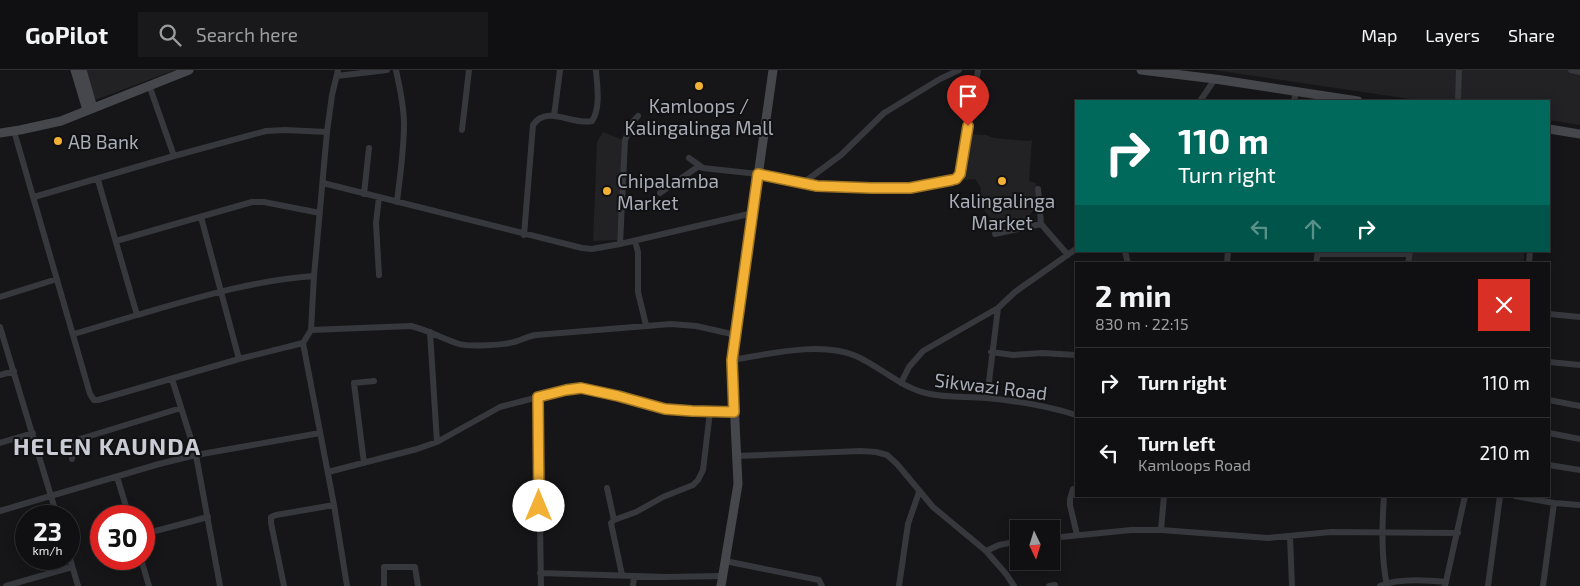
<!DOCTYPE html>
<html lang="en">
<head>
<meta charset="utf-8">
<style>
  :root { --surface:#101012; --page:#19191b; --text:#f1f3f6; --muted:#9c9d9f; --line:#303032 }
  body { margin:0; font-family:"Exo 2",sans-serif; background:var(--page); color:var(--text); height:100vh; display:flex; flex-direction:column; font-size:19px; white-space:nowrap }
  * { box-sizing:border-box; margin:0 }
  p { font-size:16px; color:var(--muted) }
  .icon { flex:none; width:28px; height:28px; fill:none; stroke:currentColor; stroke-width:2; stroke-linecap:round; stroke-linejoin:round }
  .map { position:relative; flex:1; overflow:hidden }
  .side { position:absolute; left:1075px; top:192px; width:475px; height:235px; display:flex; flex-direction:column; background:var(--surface); border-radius:0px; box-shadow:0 2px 12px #0003,0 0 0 1px var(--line) }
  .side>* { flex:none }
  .hud { position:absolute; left:1075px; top:30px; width:475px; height:152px; border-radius:0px; box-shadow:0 2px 12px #0003,0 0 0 1px var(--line); background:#00695c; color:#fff; overflow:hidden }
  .needle { width:32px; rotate:176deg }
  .fabs { position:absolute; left:1010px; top:450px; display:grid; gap:10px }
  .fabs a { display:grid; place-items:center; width:50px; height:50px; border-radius:0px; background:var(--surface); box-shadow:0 2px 12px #0003,0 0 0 1px var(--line); font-size:25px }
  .speed { position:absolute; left:15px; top:435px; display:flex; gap:10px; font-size:25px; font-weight:700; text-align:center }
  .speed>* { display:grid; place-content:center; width:65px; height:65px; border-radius:50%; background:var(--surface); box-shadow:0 2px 12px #0003,0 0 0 1px var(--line); line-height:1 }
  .speed small { font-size:12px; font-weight:400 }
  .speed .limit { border:8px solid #d22; background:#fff; color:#111 }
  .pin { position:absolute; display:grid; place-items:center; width:42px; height:42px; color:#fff; margin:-51px -21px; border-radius:50% 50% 50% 0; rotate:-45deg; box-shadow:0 0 5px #0007 }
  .pin .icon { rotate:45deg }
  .me { position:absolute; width:55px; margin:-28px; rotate:0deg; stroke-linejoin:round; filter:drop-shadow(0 0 4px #0008) }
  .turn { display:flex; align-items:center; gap:18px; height:105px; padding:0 20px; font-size:22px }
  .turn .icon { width:65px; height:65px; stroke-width:2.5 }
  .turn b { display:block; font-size:35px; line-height:42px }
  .lanes { display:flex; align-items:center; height:48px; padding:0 20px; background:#0003; justify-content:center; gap:25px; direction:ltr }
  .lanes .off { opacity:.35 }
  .round { display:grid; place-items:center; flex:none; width:52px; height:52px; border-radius:0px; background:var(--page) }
  .summary { display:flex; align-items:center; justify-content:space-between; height:85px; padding:0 20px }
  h1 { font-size:30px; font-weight:700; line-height:38px }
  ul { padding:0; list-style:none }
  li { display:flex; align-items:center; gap:15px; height:70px; padding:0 20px; border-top:1px solid var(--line) }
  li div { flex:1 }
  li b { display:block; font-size:19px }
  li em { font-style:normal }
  header { display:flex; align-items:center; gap:30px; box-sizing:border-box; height:70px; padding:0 25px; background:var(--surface); border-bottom:1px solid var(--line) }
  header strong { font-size:24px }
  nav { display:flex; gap:28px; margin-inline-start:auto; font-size:18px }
  .search { width:350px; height:45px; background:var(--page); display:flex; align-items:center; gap:12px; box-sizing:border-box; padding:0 18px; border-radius:0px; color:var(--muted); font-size:19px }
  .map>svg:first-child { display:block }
</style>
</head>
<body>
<header>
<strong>GoPilot</strong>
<div class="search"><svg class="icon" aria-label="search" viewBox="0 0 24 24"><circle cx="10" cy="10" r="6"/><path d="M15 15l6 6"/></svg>Search here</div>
<nav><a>Map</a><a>Layers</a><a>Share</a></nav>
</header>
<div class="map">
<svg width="1580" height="516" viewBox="0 0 1580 516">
  <rect width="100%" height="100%" fill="#161618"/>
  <!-- built -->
  <path fill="#222225" d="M 85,0 L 175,0 L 95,30 Z
    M 1214,0 L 1580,0 L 1580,55 L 1549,50 L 1549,31 L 1423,31 Z
    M 603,62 L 623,70 L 617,170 L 593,171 L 597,72 Z
    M 967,64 L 986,65 L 994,68 L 1027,71 L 1032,70 L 1029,111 L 1036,113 L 1035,127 L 1033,141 L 1025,151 L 1018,155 L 1002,157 L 994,153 L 985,141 L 982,136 L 980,124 L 981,118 L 975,109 L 965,110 L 961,104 Z
    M 1411,181 L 1524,181 L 1524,194 L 1410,194 Z"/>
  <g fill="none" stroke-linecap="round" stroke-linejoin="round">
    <!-- street -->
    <path stroke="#37383d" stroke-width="6" d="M 338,0 L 332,25 L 327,62 L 314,206 L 311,260 L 303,273 L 334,435 L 347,516
      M 396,0 C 400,18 404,36 404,54 C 404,80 400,106 397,132
      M 1571,0 L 1580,2
      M 337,6 L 387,0
      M 149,15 L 174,86
      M 1200,31 L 1215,9
      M 1294,31 L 1296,22
      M 1458,31 L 1459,0
      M 554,46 L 560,0
      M 462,60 L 469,0
      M 14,61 L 90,324 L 94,330 L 98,330 L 239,289 L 303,273
      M 689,88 L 703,98 L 758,104 L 817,116 L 910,118 L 956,109 L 960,104 L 961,99 L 978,0
      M 323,113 L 582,178 L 592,179 L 620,174 L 753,143
      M 803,113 L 841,85 L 884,43 L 940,9 L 959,0
      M 1038,119 L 1041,154 L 1068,185
      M 660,123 L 699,96
      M 364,124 L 369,78
      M 34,127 L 174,86 L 266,61 L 285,60 L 327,62
      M 201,147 L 239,289
      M 995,164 L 1041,154
      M 524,165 L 533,55 C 547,34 573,56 592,51 C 601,38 597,15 596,0
      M 116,171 L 252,132 L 264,132 L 320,143
      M 635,171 L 638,182 L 638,222 L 646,255
      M 620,174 L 625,70 C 629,62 631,52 638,46
      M 1125,181 L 1128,194
      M 1318,184 L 1409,184
      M 1227,194 L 1228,181
      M 1316,194 L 1318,181
      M 1408,194 L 1410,181
      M 1529,194 L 1530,181
      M 379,205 L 376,153 L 379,127
      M 0,227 L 57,209
      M 1549,244 L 1580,247
      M 137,245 C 196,228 254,210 314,206
      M 0,257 L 57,446
      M 311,260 L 411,256 C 428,260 443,269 459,274 C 469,277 504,275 514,272 C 522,270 528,266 536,265 L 671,254 L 696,256 L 736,265
      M 430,262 L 437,372
      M 74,264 L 137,245 L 98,110
      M 991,282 L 1013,285 L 1042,283 L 1076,285
      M 732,290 C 769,284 821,271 856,286 C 881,297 902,319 930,324 C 948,328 968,326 987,328 C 1017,331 1048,336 1076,345
      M 1549,292 L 1580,295
      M 0,305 L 14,301
      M 172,309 L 196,385 L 220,516
      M 901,313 L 909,297 L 923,281 L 998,238 L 1015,222 L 1076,179
      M 538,327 L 541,516
      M 987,328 L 998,238
      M 1549,330 L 1580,336
      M 1549,363 L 1580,369
      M 0,373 L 33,363
      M 736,386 L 861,381 L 876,382 L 887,385 L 897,394 L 933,437 L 986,481 L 1006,504 L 1014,516
      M 72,389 L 74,376 L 80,369 L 181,338
      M 364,393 L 354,313 L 374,311
      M 1549,395 L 1580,400
      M 328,402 L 417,379 L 437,372 L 500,337 L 566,320 L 588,319 L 653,336 L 678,340 L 734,342
      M 117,407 L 129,446
      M 607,418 L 614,450
      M 1076,418 L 1073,419 L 1070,429 L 1070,435 L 1077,465
      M 1384,426 C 1382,456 1381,486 1387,516
      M 1515,426 L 1554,433 L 1580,435
      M 0,441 L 159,394 L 196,385 L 320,363
      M 1161,460 L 1164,426
      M 144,464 L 208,447
      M 1290,467 L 1292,516
      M 1051,468 L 1131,460 L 1161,460 L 1268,468 L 1331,462 L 1458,463
      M 986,481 L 999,475 L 1019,471
      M 69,485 L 78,516
      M 141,489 L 149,516
      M 725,491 L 819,510 L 822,516
      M 540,503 L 666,507 L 723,506
      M 622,505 L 611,453 L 614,450 L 636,442 L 663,427 L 693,415 L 698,410 L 703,400 L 710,342
      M 6,516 L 72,497
      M 284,516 L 271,453 L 271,447 L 276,445 L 334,435
      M 384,516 L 384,497 L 415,497 L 418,516
      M 633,516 L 634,506
      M 899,516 L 908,454 L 919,422
      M 1049,516 L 1055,515
      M 1380,516 C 1397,508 1427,510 1446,512
      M 1445,516 L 1465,426
      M 1488,516 L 1500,426
      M 1543,516 L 1554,433"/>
    <!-- secondary -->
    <path stroke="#45474d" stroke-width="9" d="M 75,0 L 87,40
      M 82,0 L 93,38
      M 1141,0 L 1215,9 L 1358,31
      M 1549,59 L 1580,64
      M 0,63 L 20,60 L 61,51 L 189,0
      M 721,516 L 738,414 L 732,290 L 773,0"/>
  </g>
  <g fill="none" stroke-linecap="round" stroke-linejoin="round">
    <defs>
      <path id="route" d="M 539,436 L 538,327 L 566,320 L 581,318 L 618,326 L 665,339 L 692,341 L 734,342 L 732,290 L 758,104 L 817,116 L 871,118 L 910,118 L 952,110 L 956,109 L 960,104 L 968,56"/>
    </defs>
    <!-- route casing -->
    <use href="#route" stroke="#9d7322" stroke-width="12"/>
    <!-- route -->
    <use href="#route" stroke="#f2b134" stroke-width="9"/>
  </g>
  <!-- markers -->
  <g fill="#f2b134" stroke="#111113" stroke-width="2">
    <circle cx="699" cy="16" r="5"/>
    <circle cx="58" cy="71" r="5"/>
    <circle cx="1002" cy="111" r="5"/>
    <circle cx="607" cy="121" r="5"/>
  </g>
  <g text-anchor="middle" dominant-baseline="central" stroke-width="4" stroke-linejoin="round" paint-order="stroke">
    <!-- poi labels -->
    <g font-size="19" fill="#a8adb8" stroke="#111113">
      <text x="699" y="35">Kamloops /<tspan x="699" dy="22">Kalingalinga Mall</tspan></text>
      <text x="68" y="71" text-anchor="start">AB Bank</text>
      <text x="617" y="110" text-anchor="start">Chipalamba<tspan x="617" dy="22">Market</tspan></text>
      <text x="1002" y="130">Kalingalinga<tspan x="1002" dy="22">Market</tspan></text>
    </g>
    <!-- street labels -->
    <g font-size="19" fill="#a8adb8" stroke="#111113">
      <text transform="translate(991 316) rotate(7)">Sikwazi Road</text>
    </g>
    <!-- district labels -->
    <g font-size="24" font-weight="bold" letter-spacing="1" fill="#c9ccd4" stroke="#111113">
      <text x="107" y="375">HELEN KAUNDA</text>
    </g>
  </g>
</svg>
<div class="fabs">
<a><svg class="needle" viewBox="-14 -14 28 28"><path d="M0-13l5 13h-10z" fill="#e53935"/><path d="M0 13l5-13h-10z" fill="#9c9d9f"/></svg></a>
</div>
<div class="speed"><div>23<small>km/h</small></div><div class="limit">30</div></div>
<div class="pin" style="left:968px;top:56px;background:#d93025"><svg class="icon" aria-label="arrive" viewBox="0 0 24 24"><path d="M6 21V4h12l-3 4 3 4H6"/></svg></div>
<svg class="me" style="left:539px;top:436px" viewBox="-20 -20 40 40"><circle r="19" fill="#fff"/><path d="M0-13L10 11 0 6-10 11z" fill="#f2b134"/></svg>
<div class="hud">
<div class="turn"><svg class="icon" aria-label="right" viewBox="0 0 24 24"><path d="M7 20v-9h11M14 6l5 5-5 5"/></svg><div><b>110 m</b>Turn right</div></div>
<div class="lanes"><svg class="icon off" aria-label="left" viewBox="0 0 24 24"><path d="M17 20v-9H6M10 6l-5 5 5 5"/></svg><svg class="icon off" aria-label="ahead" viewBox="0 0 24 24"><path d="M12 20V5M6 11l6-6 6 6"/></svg><svg class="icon" aria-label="right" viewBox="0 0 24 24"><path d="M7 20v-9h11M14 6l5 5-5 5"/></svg></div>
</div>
<section class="side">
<div class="summary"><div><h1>2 min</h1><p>830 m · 22:15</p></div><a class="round" style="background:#d93025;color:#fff"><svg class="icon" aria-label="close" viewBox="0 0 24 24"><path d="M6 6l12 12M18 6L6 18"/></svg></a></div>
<ul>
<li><svg class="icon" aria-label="right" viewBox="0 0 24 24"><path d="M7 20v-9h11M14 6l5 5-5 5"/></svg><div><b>Turn right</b></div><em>110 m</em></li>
<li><svg class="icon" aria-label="left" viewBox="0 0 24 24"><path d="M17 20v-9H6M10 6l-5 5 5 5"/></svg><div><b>Turn left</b><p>Kamloops Road</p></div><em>210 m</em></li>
</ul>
</section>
</div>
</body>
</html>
